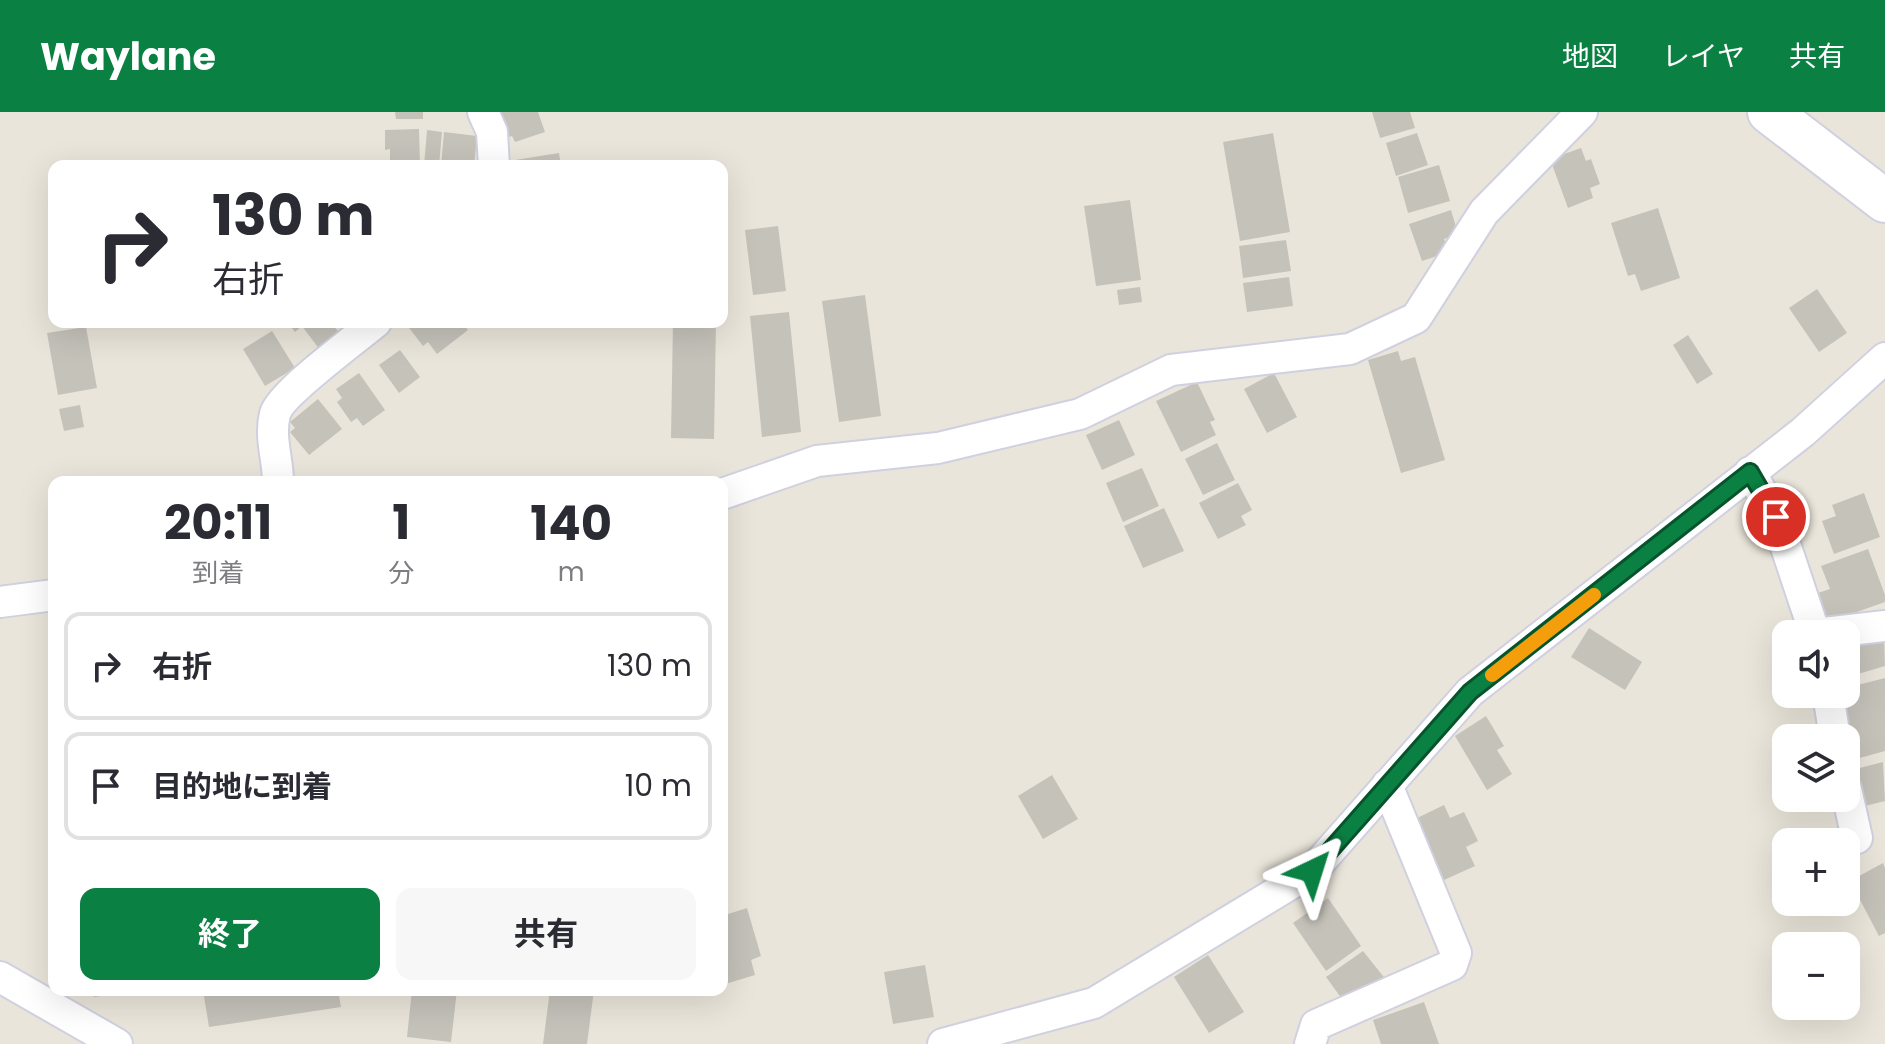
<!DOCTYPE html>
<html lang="ja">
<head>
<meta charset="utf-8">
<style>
  :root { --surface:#fff; --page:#f7f7f7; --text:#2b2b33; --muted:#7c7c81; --line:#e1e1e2; --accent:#0b8043 }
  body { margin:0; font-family:Poppins,"Noto Sans JP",sans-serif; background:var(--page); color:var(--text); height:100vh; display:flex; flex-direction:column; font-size:30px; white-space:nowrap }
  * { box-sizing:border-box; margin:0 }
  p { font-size:26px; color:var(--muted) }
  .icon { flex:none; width:44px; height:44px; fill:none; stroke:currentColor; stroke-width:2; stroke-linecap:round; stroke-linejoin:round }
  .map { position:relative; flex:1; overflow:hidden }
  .side { position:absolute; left:48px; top:364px; width:680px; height:520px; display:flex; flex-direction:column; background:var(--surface); border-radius:16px; box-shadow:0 8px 32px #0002 }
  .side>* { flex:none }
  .hud { position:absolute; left:48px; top:48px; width:680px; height:168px; border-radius:16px; box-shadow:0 8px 32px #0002; background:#fff; color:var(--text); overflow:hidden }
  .fabs { position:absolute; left:1772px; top:508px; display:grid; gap:16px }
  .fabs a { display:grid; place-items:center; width:88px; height:88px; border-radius:16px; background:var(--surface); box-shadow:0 8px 32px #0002; font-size:40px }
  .pin { position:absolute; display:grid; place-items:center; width:68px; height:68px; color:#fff; margin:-34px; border:4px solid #fff; border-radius:50%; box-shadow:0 2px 8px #0007 }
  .me { position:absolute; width:88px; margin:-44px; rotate:41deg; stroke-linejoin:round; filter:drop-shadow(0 0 6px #0008) }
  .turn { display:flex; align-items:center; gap:28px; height:168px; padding:0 32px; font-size:36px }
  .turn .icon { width:104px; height:104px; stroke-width:2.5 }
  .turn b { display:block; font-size:56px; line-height:68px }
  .eta { display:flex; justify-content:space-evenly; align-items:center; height:136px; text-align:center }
  .eta b { font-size:48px; font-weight:700; line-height:56px }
  .button { display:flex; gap:16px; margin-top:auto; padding:16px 32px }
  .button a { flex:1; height:92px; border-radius:16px; background:var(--accent); color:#fff; font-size:32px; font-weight:700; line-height:92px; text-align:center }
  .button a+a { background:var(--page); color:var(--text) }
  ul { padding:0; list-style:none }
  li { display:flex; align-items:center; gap:24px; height:108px; margin:0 16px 12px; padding:0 16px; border:4px solid var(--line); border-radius:16px }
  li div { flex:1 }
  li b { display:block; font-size:30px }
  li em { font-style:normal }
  header { display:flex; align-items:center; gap:48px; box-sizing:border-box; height:112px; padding:0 40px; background:var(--accent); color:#fff }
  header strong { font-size:38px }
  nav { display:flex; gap:44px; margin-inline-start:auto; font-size:28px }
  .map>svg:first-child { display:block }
</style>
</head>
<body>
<header>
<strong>Waylane</strong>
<nav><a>地図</a><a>レイヤ</a><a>共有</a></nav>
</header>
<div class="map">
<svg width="1885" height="932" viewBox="0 0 1885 932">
  <rect width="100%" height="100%" fill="#eae5da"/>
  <!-- building -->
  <path fill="#c5c2ba" d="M 395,0 L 423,0 L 423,7 L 396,7 Z
    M 495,0 L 538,0 L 545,20 L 515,30 L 512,24 L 505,26 Z
    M 1372,0 L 1410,0 L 1415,16 L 1380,26 Z
    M 419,17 L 420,54 L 390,54 L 390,37 L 385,38 L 385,18 Z
    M 427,18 L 442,20 L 439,54 L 424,54 Z
    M 444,20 L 477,24 L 474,54 L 441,54 Z
    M 1273,21 L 1290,120 L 1240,129 L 1223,30 Z
    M 1417,21 L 1428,53 L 1396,64 L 1386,31 Z
    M 1581,36 L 1586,49 L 1591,47 L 1600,72 L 1590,76 L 1593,86 L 1568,96 L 1550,47 Z
    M 559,41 L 561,54 L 516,54 L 515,48 Z
    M 1439,53 L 1450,89 L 1408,101 L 1398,65 Z
    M 1130,88 L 1141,168 L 1096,174 L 1084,94 Z
    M 1658,96 L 1680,166 L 1641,179 L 1635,162 L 1628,164 L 1611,111 Z
    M 1451,98 L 1458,122 L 1444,127 L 1449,140 L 1422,149 L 1409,112 Z
    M 778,114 L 786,179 L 753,183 L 745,118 Z
    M 1286,128 L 1291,159 L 1243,166 L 1239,134 Z
    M 1289,165 L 1293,194 L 1247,200 L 1243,171 Z
    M 1140,175 L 1142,190 L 1119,193 L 1117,178 Z
    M 1817,177 L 1847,221 L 1819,240 L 1789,196 Z
    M 865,183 L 881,304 L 839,310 L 822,189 Z
    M 789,200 L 801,320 L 762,325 L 750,204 Z
    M 287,210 L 331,210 L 343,226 L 323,242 L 302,214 L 295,220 Z
    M 409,210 L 462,210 L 468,218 L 437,242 L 428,230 L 423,234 L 406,212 Z
    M 673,210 L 716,210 L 714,327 L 671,326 Z
    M 86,215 L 97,276 L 58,283 L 47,221 Z
    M 272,219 L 295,256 L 265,274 L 243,237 Z
    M 1688,223 L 1713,262 L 1697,272 L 1673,233 Z
    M 400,238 L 420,265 L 399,281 L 379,253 Z
    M 1398,239 L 1401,249 L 1415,245 L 1445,348 L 1401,361 L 1368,248 Z
    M 359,261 L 385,298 L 363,314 L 357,306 L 351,310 L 337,290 L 342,286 L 336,277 Z
    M 1274,261 L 1297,305 L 1267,321 L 1244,277 Z
    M 1197,270 L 1215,308 L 1210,310 L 1216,323 L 1181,340 L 1156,289 Z
    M 318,287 L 342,317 L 309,343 L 290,320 L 295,316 L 290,310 Z
    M 80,293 L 84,315 L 64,319 L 59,297 Z
    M 1119,308 L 1135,343 L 1102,358 L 1086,323 Z
    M 1217,331 L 1235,368 L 1203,383 L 1185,347 Z
    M 1142,356 L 1159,394 L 1123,410 L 1106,371 Z
    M 1238,371 L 1252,398 L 1241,404 L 1246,413 L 1218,427 L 1199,391 Z
    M 1864,381 L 1880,425 L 1834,442 L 1822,409 L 1836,404 L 1832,393 Z
    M 1164,396 L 1184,439 L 1143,456 L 1124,414 Z
    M 1868,437 L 1885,483 L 1885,490 L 1823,512 L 1812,483 L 1830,477 L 1821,454 Z
    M 1589,516 L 1642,550 L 1625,578 L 1571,545 Z
    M 1884,525 L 1885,554 L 1858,562 L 1850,535 Z
    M 1885,566 L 1885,639 L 1856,647 L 1839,582 L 1846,582 L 1846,576 Z
    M 1486,604 L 1504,634 L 1497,638 L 1512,662 L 1487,678 L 1455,624 Z
    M 1883,650 L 1885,689 L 1861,695 L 1852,658 Z
    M 1052,663 L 1078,707 L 1043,727 L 1018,684 Z
    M 1444,693 L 1450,706 L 1464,700 L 1478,729 L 1466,735 L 1475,754 L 1444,768 L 1415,707 Z
    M 1883,751 L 1885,756 L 1885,821 L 1879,824 L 1850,769 Z
    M 1328,786 L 1361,834 L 1326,859 L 1293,811 Z
    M 747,796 L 761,844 L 751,848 L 755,863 L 722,873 L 722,804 Z
    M 1363,839 L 1387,869 L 1342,887 L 1326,865 Z
    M 1208,843 L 1244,900 L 1209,921 L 1174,865 Z
    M 925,853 L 934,905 L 893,912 L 884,860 Z
    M 93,878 L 124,878 L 124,880 L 94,885 Z
    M 203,878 L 338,878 L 341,895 L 209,915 Z
    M 412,878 L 457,878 L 451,930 L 407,925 Z
    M 550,878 L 594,878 L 587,932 L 543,932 Z
    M 1424,890 L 1439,932 L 1381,932 L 1373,908 Z"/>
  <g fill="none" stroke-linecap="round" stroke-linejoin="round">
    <defs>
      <path id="street" d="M 483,0 L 492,20 L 494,54
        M 1750,360 L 1776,405 L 1815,522
        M 278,370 C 278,347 269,325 275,302 C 280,282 357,226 376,210
        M 722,382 L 817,349 L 938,336 L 1080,302 L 1171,258 L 1350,237 L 1416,206 L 1484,100 L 1582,0
        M 0,490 L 54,483
        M 1815,522 L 1885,514
        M 1828,582 L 1835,626
        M 1846,677 L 1857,726
        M 0,865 L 117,932
        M 943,932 L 1094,891 L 1312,759 L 1470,580 L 1803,320 L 1885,246
        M 1310,932 L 1316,913 L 1452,853 L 1456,841 L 1387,673"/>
      <path id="secondary" d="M 1769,0 L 1885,89"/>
    </defs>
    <!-- street casing -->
    <use href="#street" stroke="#d0d0e0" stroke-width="34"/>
    <!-- secondary casing -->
    <use href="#secondary" stroke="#d0d0e0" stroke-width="46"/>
    <!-- street -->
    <use href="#street" stroke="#fff" stroke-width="30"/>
    <!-- secondary -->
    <use href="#secondary" stroke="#fff" stroke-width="42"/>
  </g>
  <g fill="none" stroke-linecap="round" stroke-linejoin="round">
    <defs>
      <path id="route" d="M 1312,759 L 1470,580 L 1750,360 L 1776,405"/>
    </defs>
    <!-- route casing -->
    <use href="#route" stroke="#07532c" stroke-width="20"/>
    <!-- route -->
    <use href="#route" stroke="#0b8043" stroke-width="14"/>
    <!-- slow -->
    <path stroke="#f59e0b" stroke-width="14" d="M 1492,563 L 1594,483"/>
  </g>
</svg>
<div class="fabs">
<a><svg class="icon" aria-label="sound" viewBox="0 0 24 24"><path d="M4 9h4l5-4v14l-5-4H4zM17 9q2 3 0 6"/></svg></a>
<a><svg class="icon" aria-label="layers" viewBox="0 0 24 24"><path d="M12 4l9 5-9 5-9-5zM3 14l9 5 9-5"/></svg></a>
<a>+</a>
<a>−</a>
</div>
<div class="pin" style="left:1776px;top:405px;background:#d93025"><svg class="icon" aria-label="arrive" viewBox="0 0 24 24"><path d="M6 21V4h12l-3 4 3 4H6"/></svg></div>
<svg class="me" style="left:1312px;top:759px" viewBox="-20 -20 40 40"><path d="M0-17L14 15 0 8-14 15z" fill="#0b8043" stroke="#fff" stroke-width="4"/></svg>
<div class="hud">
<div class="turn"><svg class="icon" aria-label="right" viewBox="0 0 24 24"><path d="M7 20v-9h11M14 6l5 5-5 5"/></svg><div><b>130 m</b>右折</div></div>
</div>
<section class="side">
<div class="eta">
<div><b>20:11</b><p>到着</p></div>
<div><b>1</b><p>分</p></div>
<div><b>140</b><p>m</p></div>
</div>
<ul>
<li><svg class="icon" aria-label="right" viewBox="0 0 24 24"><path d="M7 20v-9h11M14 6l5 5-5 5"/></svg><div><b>右折</b></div><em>130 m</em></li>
<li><svg class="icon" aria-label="arrive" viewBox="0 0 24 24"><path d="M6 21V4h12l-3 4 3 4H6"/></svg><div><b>目的地に到着</b></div><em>10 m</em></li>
</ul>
<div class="button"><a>終了</a><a>共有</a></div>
</section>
</div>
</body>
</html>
